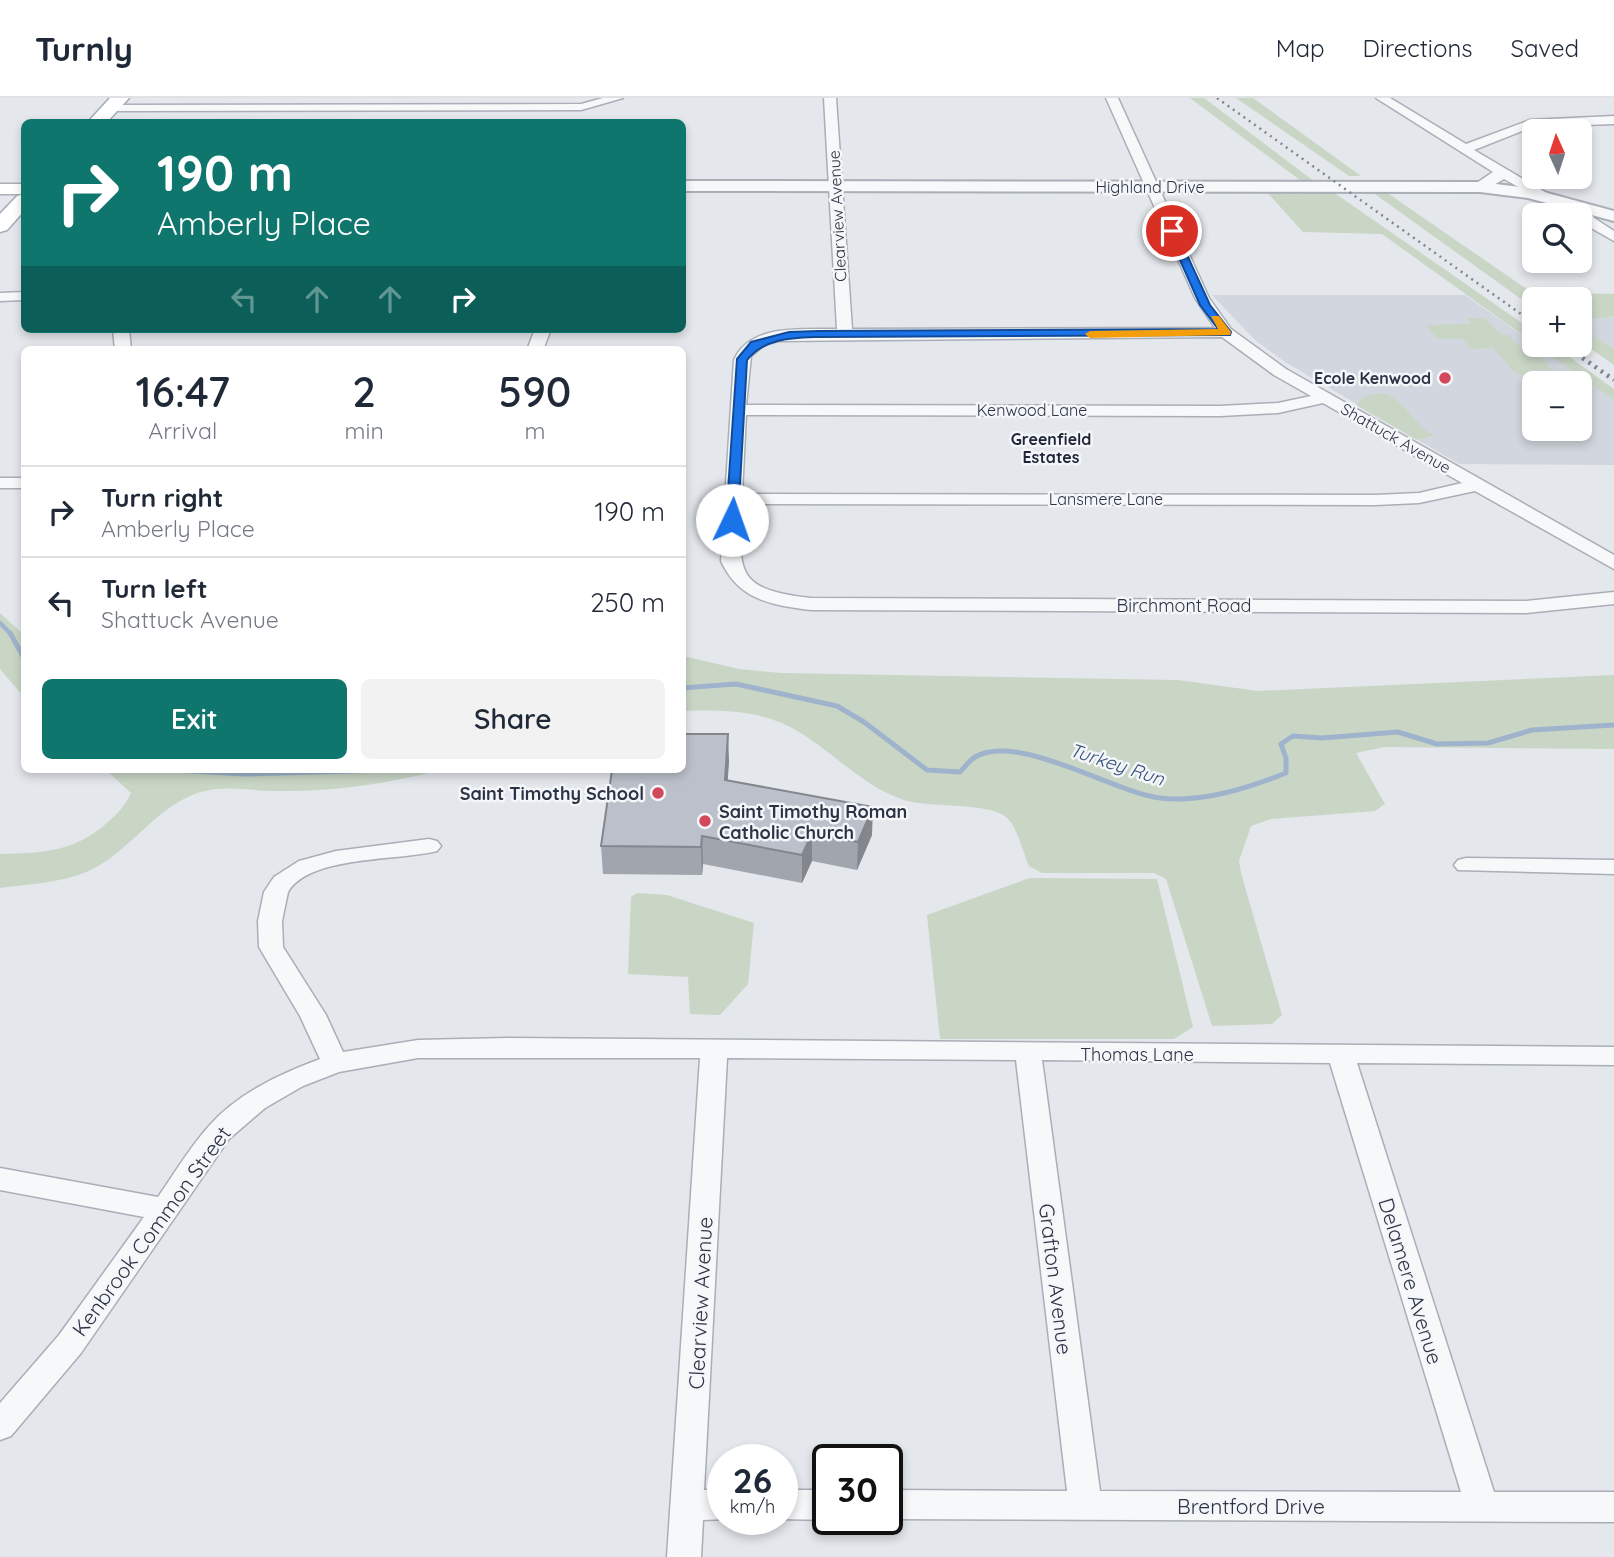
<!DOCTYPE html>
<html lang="en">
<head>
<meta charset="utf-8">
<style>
  :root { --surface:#fff; --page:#f2f2f3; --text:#1f2937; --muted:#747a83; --line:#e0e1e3; --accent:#0f766e }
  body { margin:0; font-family:Quicksand,sans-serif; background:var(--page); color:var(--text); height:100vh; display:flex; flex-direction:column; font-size:26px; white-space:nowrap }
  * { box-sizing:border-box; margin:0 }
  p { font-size:23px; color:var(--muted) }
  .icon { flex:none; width:38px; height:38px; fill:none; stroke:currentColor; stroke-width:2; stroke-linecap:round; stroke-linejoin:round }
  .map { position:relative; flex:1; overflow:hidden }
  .drawer { position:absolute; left:21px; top:248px; width:665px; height:427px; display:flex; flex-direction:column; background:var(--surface); border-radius:10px; box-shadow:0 4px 10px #0003 }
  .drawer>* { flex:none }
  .banner { position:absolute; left:21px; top:21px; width:665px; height:214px; border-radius:10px; box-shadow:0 4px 10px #0003; background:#0f766e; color:#fff; overflow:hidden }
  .needle { width:46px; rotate:357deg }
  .buttons { position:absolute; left:1522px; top:21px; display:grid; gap:14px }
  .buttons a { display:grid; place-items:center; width:70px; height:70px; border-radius:10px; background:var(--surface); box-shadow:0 4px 10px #0003; font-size:35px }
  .speed { position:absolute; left:707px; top:1346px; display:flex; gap:14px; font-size:35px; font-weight:700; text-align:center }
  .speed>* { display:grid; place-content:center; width:91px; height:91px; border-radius:50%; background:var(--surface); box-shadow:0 4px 10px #0003; line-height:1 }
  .speed small { font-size:18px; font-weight:400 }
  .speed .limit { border:4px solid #111; border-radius:10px; background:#fff; color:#111 }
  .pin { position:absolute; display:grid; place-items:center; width:60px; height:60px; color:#fff; margin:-30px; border:4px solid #fff; border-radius:50%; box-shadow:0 2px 7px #0007 }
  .me { position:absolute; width:77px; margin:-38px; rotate:3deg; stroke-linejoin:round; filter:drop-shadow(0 0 5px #0008) }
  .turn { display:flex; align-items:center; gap:24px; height:147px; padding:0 21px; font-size:32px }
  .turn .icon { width:91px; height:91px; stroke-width:2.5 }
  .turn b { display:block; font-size:49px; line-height:60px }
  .lanes { display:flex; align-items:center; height:66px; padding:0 21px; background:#0003; justify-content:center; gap:35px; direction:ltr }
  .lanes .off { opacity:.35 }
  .eta { display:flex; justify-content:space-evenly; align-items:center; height:119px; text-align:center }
  .eta b { font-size:42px; font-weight:600; line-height:49px }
  .cta { display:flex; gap:14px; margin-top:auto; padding:14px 21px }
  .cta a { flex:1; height:80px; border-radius:10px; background:var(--accent); color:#fff; font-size:28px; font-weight:600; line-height:80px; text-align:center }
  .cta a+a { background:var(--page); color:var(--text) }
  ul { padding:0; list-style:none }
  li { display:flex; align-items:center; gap:21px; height:91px; padding:0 21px; border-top:2px solid var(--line) }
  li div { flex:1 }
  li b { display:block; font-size:26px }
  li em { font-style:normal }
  header { display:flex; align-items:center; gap:42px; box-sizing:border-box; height:98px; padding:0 35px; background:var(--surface); border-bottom:2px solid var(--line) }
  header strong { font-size:33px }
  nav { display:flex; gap:38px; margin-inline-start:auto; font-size:24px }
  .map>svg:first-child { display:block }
</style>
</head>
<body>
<header>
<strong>Turnly</strong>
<nav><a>Map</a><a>Directions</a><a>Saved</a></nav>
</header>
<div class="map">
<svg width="1614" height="1459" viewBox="0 0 1614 1459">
  <rect width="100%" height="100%" fill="#e4e7ec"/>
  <!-- built -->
  <path fill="#d2d6de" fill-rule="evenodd" d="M 1212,197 L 1465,197 L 1614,302 L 1614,367 L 1459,366 L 1285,264 L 1255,242 ZM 1535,285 L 1580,285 L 1580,331 L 1535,331 Z
    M 1614,218 L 1614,251 L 1580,229 L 1580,223 Z"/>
  <!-- green -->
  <path fill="#c9d6c5" d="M 1190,0 L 1204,0 L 1315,84 L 1304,85 Z
    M 1236,0 L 1253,0 L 1361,78 L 1349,78 Z
    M 1265,92 L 1333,94 L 1535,234 L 1535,246 L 1382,136 L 1303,134 Z
    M 1383,92 L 1531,194 L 1614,196 L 1614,218 L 1580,223 L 1580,201 L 1535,201 L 1535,211 L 1372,94 Z
    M 1467,220 L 1485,220 L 1501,237 L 1509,237 L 1522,251 L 1534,251 L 1552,272 L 1529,272 L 1532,276 L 1516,276 L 1493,250 L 1471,251 L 1463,241 L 1437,241 L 1426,227 L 1471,226 Z
    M 1580,229 L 1614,251 L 1614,267 L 1580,243 Z
    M 1535,247 L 1553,247 L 1614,291 L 1614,302 Z
    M 1381,295 C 1407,300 1411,327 1434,337 L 1417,342 L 1356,307 L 1364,299 Z
    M 0,515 L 24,537 L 24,599 L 0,571 Z
    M 683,558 L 739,571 L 781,575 L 1178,582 L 1258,593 L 1614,577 L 1614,651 L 1384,649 L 1356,655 L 1385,706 L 1375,713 L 1271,721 L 1251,728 L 1239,763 L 1241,775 L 1282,917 L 1272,926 L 1212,928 L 1166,781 L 1154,775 L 1042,775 L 1029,768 C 1023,755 1018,730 1007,720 C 992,704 928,710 904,702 C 858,687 825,644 782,625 C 751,612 716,612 683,613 Z
    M 106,672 L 440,672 C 388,686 330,694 276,693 C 249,693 224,686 197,695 C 155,710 128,755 89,773 C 61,785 30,786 0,790 L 0,756 C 43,755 74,754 107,725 C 118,715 125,708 131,695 Z
    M 1030,780 L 1157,781 L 1193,929 L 1174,941 L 940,941 L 927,817 Z
    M 637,795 L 667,797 L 754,825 L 748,886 L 720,917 L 690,916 L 688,879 L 628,876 L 631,799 Z"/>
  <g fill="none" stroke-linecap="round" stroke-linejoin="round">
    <!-- stream-far1 -->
    <path stroke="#9fb4cc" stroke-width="4.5" d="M 0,525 L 11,536"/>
    <!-- stream -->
    <path stroke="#9fb4cc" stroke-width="5" d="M 10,535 L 24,560
      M 682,590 L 736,586 L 837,608 L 864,624 L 927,672 L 960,674 C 964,670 970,662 975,659 C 1018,634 1113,694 1160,700 C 1202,705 1248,690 1286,675 L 1286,660 L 1281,646 L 1293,638 L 1322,640 L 1398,634 L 1437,646 L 1488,645 L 1532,632 L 1614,627
      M 175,672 L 245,676 L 389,672"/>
    <defs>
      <path id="minor" d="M 603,0 L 623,0 L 581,12 L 110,13 L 104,10 L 110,7 L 581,6 Z
        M 824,0 L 836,0 L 852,231 L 1215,230 L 1195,200 L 1106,0 L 1118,0 L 1209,200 L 1231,231 L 1286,271 L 1614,457 L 1614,471 L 1475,393 L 1419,405 L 1375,407 L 742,406 C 739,475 734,491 811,500 L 1526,503 L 1614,494 L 1614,506 L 1526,515 L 811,512 C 771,507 739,502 721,463 L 734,262 C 750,225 804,232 837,231 ZM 1222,239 L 1274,277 L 1311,298 L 1278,305 L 1220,308 L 746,307 L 751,258 L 764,247 L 778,243 ZM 1323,305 L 1462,385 L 1419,395 L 1375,397 L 742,396 L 746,317 L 1220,318 L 1278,315 Z
        M 1376,0 L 1390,0 L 1466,46 L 1530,22 L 1614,18 L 1614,26 L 1532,29 L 1474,52 L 1550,97 L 1550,103 L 1545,104 L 1504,81 L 1485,92 L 1475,92 L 1475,86 L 1493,74 Z
        M 1575,107 L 1585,107 L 1594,120 L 1614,133 L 1614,143 L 1584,126 L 1573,110 Z
        M 24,194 L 24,202 L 0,203 L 0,195 Z
        M 113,231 L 129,231 L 131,252 L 115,252 Z
        M 535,231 L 551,231 L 543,252 L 527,252 Z
        M 0,380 L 24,380 L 24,390 L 0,390 Z
        M 429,741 L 437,743 L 441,748 L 437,753 C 399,763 310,757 288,794 L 282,823 L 283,849 L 326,917 L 343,954 L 418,942 L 508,940 L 1614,949 L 1614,967 L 1357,965 L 1494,1394 L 1614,1394 L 1614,1424 L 884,1421 L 887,1421 L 887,1392 L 1067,1393 L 1016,962 L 727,960 L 704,1392 L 723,1392 L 723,1421 L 726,1421 L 703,1422 L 701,1459 L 667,1459 L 700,960 L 418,960 L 339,974 L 303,988 L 265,1010 L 229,1041 L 81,1255 L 11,1338 L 0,1342 L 0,1305 L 59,1237 L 144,1119 L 0,1092 L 0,1070 L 158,1099 C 174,1076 190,1049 209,1028 C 238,995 280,976 320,961 L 300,918 L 259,849 L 258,823 L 264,794 L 274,779 L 299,763 L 336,753 ZM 1042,962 L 1330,965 L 1461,1394 L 1100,1393 Z
        M 1466,760 L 1614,762 L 1614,776 L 1458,772 L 1454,767 L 1458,762 Z
        M 782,1392 L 828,1392 L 828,1421 L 831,1421 L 828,1422 L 779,1421 L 782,1421 Z"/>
      <path id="tertiary" d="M 682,83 L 1480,84 L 1529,90 L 1614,113 L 1614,123 L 1528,100 L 1480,94 L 682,93 Z"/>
      <path id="secondary" d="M 0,86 L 24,86 L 24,96 L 0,96 Z"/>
      <path id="primary" d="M 110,0 L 129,0 L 107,24 L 88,24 Z
        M 24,96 L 24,113 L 7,132 L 0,134 L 0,116 L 17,98 Z"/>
    </defs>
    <!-- minor casing -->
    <use href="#minor" stroke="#a9aeb7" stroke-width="3"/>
    <!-- tertiary casing -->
    <use href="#tertiary" stroke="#a9aeb7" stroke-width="4"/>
    <!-- secondary casing -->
    <use href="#secondary" stroke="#a9aeb7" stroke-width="3"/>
    <!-- primary casing -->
    <use href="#primary" stroke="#a3abb8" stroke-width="3"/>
    <!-- minor -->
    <use href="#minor" fill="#f7f8fa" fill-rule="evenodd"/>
    <!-- tertiary -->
    <use href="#tertiary" fill="#f7f8fa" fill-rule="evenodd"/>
    <!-- secondary -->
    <use href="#secondary" fill="#fff" fill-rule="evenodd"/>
    <!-- primary -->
    <use href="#primary" fill="#fff" fill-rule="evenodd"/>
    <!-- rail-far1 -->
    <path stroke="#7d8696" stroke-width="2.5" stroke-dasharray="2 4.5" stroke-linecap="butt" d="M 1217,0 L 1535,226"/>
    <!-- rail -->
    <path stroke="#7d8696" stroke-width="4.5" stroke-dasharray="2.5 5" stroke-linecap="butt" d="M 1564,247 L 1614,282"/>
  </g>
  <!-- wall -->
  <path fill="#a1a5ae" d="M 729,663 L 727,683 L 872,737 L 857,772 L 812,763 L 802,785 L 703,766 L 702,777 L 603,776 L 601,748 Z"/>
  <!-- shaded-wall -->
  <path fill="#83868d" d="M 728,636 L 729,663 L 726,710 L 725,682 Z
    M 873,709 L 872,737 L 857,772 L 858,744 Z
    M 812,735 L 812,763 L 802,785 L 802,757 Z
    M 702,738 L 703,766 L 702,777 L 701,749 Z"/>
  <!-- building -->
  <path fill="#bbc0ca" stroke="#83868d" stroke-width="2" d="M 682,636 L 728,636 L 725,682 L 873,709 L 858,744 L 812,735 L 802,757 L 702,738 L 701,749 L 601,748 L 612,672 L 682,672 Z"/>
  <!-- route -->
  <path fill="#1a73e8" stroke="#114b97" stroke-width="2" d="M 1172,130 L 1176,133 L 1210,207 L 1231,234 L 1230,237 L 818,239 C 791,240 765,240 747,262 L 738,422 L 732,426 L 726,422 L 737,261 L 751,244 L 789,234 L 818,233 L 1218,231 L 1200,207 L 1167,133 Z"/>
  <!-- slow -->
  <path fill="#f59e0b" d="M 1211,218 L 1219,218 L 1231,234 L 1230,237 L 1090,240 L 1085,236 L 1090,233 L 1218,231 Z"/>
  <!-- markers -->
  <g fill="#d1495b" stroke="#f4f6f9" stroke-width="2.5">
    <circle cx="1445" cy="280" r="7"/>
    <circle cx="658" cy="695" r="7"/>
    <circle cx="705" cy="723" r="7"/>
  </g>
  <g text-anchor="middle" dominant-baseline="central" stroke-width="5" stroke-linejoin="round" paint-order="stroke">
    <!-- far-street labels -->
    <g font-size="16" fill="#2b3445" stroke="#f4f6f9">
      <text x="1150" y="89">Highland Drive</text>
      <text transform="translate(837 118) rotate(-93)">Clearview Avenue</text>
      <text x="1032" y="312">Kenwood Lane</text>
      <text transform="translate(1396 340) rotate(30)">Shattuck Avenue</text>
      <text x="1106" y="401">Lansmere Lane</text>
    </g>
    <!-- far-poi labels -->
    <g font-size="16" font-weight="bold" fill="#2b3445" stroke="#f4f6f9" text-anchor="end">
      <text x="1431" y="280">Ecole Kenwood</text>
    </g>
    <!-- far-neighbourhood labels -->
    <g font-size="16" font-weight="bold" fill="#1d2536" stroke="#f4f6f9">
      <text x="1051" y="341">Greenfield<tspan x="1051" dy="18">Estates</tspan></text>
    </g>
    <!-- street labels -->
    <g font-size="18" fill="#2b3445" stroke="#f4f6f9">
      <text x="1184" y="507">Birchmont Road</text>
      <text x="1137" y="956">Thomas Lane</text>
    </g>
    <!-- poi labels -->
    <g font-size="18" font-weight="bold" fill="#2b3445" stroke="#f4f6f9" text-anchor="end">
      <text x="644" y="695">Saint Timothy School</text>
      <text x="719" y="713" text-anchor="start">Saint Timothy Roman<tspan x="719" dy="21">Catholic Church</tspan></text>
    </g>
    <!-- water labels -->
    <g font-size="19" font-style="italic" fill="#34527a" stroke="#f4f6f9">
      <text transform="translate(1117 666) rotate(18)">Turkey Run</text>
    </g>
    <!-- near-street labels -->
    <g font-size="21" fill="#2b3445" stroke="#f4f6f9">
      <text transform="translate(151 1133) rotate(-54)">Kenbrook Common Street</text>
      <text transform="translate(1056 1181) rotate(83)">Grafton Avenue</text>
      <text transform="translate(1411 1183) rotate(73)">Delamere Avenue</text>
      <text transform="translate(700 1205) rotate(-87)">Clearview Avenue</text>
      <text x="1251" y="1408">Brentford Drive</text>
    </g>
  </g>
</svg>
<div class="buttons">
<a><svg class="needle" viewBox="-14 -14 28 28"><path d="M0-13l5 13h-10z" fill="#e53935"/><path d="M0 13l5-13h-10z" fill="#747a83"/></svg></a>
<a><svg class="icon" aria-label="search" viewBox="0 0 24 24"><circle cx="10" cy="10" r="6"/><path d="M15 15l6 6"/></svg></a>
<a>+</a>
<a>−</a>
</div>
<div class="speed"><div>26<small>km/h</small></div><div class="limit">30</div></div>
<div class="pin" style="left:1172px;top:133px;background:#d93025"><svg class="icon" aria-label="arrive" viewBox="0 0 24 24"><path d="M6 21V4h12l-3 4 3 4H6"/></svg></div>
<svg class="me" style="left:732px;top:422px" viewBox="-20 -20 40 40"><circle r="19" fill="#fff"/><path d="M0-13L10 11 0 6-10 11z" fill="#1a73e8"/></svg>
<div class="banner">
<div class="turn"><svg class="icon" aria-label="right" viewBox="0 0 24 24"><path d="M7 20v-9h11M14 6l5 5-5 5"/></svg><div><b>190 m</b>Amberly Place</div></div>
<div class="lanes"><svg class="icon off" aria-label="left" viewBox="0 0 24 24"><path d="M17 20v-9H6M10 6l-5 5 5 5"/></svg><svg class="icon off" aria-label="ahead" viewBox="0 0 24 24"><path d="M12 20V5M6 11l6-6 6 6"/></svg><svg class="icon off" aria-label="ahead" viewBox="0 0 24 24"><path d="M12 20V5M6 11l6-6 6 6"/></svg><svg class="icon" aria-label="right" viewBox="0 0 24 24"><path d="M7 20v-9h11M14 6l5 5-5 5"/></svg></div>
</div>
<section class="drawer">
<div class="eta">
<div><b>16:47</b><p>Arrival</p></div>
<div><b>2</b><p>min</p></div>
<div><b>590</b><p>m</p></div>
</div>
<ul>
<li><svg class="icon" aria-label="right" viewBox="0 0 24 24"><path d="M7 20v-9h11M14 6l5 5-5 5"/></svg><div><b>Turn right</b><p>Amberly Place</p></div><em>190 m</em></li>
<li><svg class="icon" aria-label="left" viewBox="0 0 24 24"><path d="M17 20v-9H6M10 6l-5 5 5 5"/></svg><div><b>Turn left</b><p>Shattuck Avenue</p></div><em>250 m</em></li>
</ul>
<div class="cta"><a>Exit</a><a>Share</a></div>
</section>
</div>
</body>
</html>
